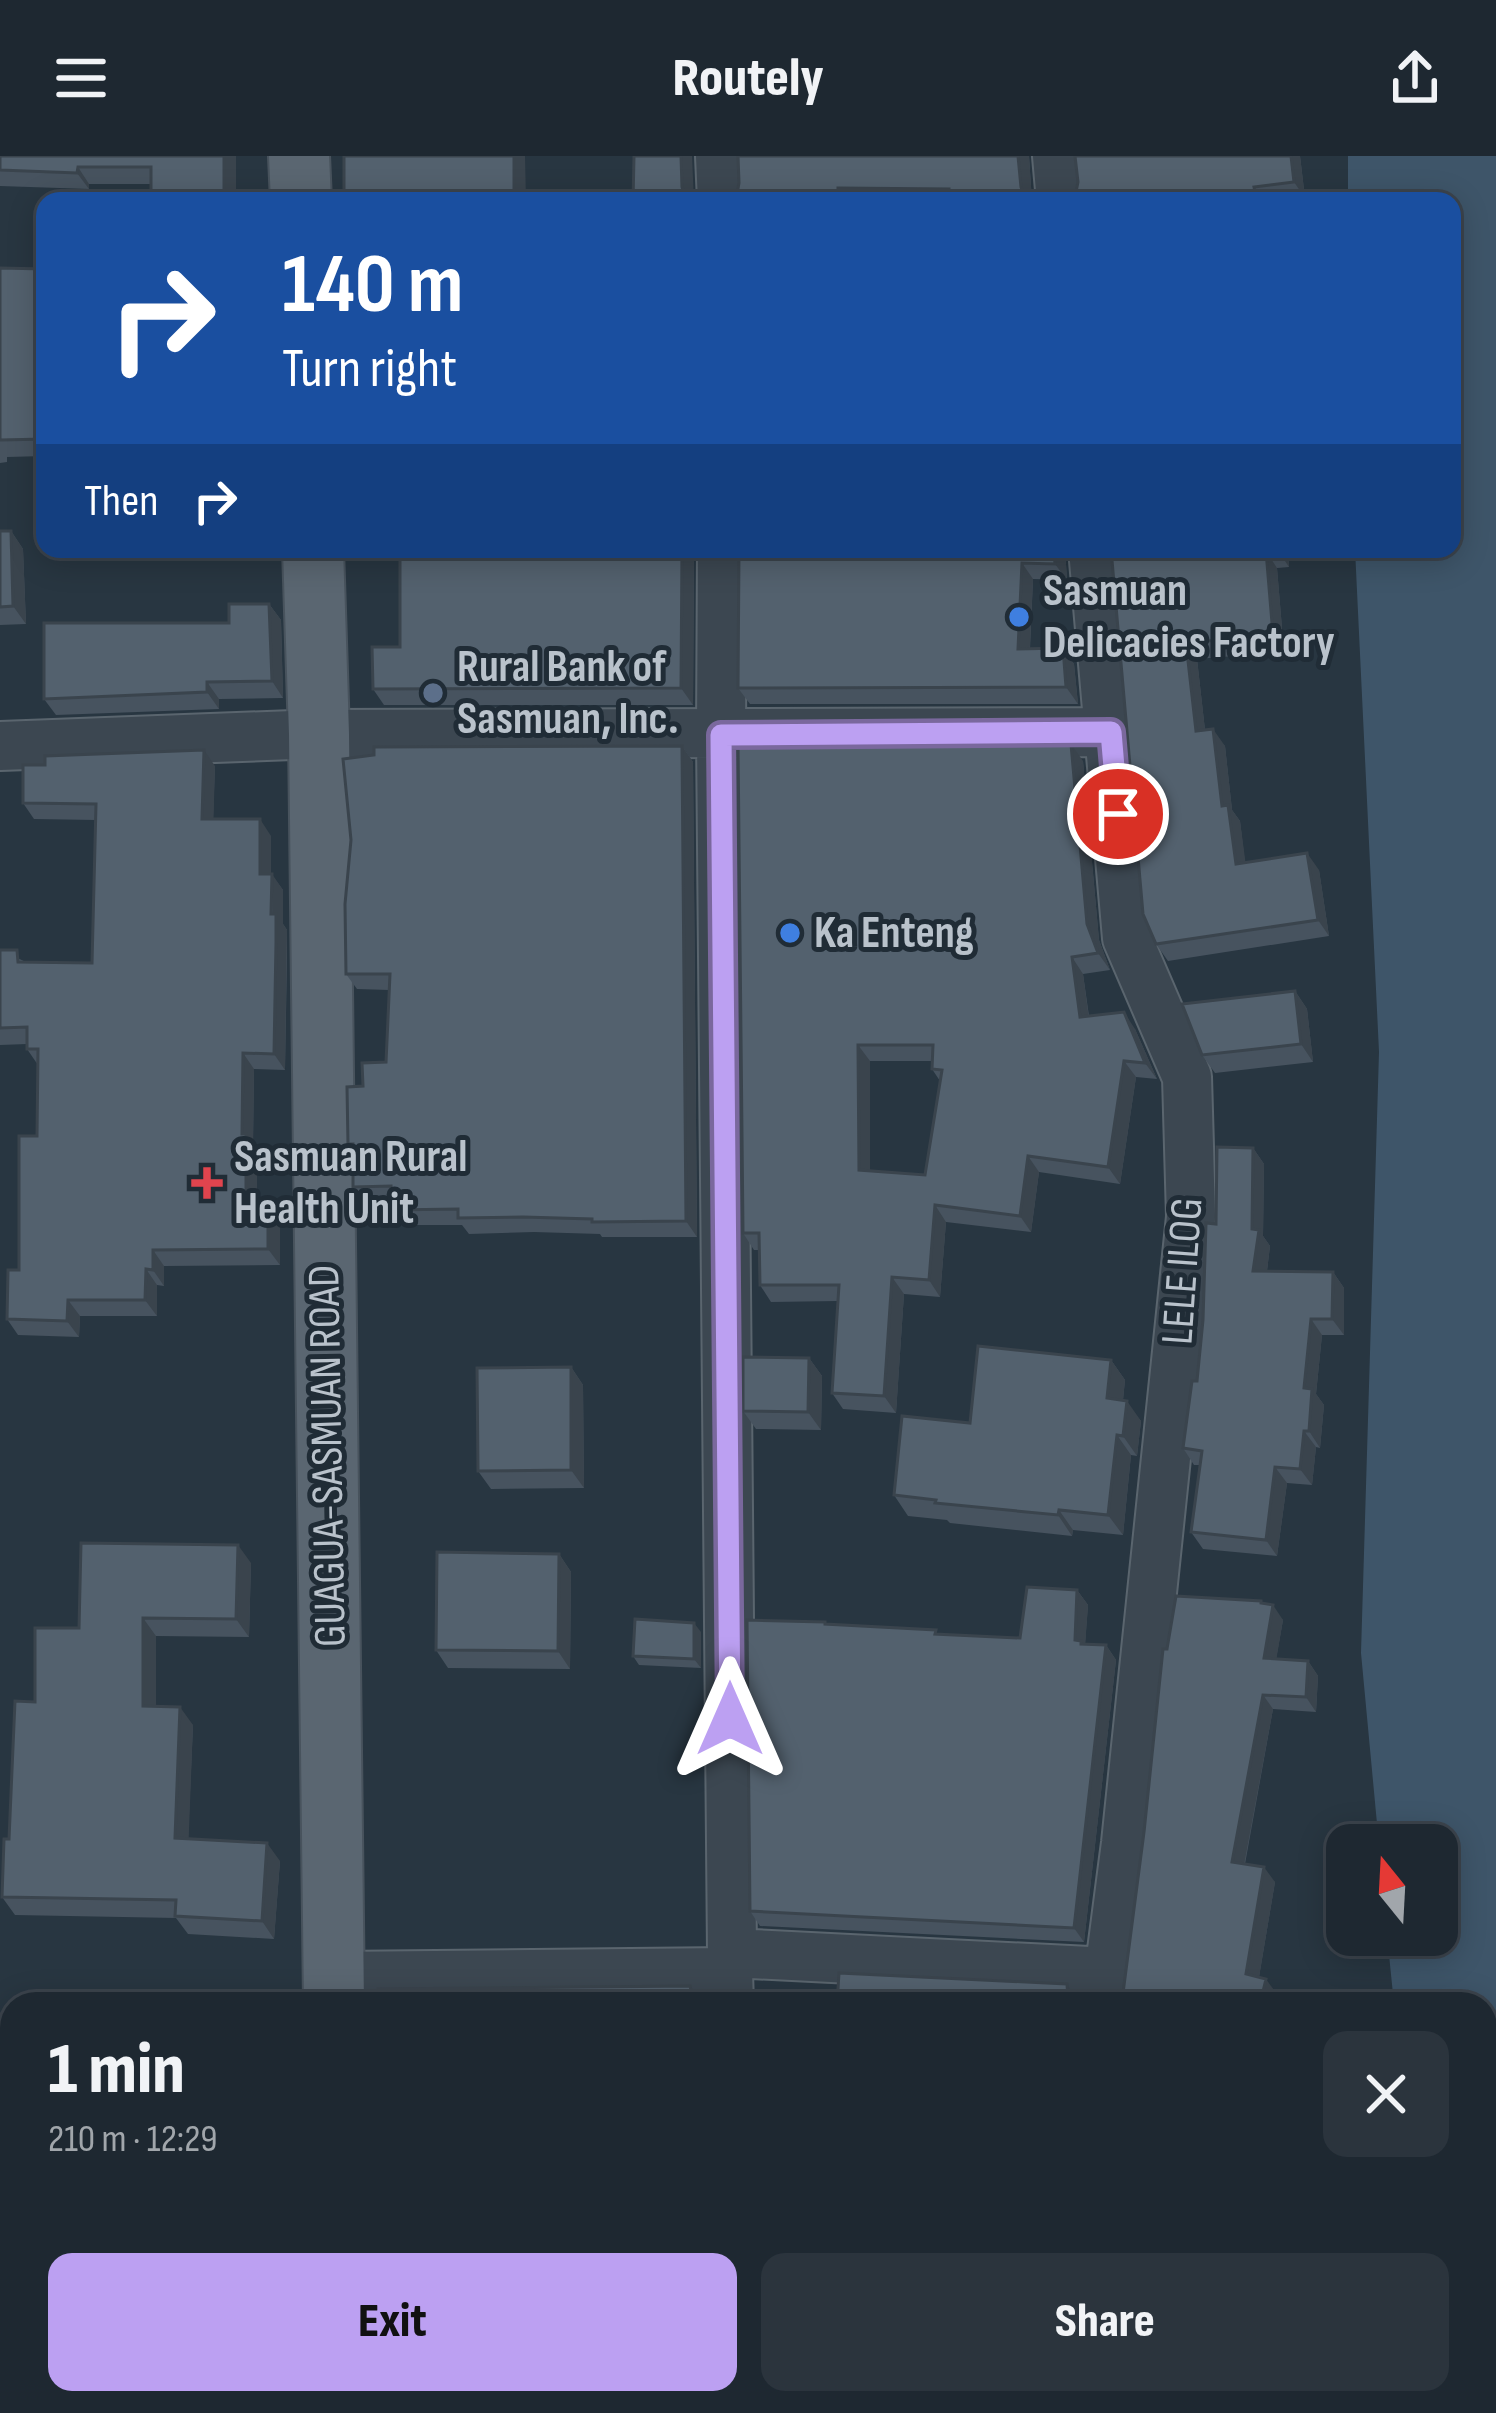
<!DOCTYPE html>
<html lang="en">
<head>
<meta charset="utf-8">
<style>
  :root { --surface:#1e2831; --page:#2b343d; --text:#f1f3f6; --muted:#a1a6ab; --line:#3c444d; --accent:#bca0f2 }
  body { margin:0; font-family:"Sofia Sans Condensed",sans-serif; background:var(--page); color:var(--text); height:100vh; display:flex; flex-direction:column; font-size:45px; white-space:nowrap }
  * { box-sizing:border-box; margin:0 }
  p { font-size:39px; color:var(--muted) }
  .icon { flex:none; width:66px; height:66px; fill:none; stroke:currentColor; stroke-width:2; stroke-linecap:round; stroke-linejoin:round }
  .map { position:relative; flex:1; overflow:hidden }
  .sheet { position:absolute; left:0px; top:1836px; width:1497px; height:423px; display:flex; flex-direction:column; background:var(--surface); border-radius:36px 36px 0 0; box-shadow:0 6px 30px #0003,0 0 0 3px var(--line) }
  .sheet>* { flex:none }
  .banner { position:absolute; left:36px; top:36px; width:1425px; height:366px; border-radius:24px; box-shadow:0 6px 30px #0003,0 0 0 3px var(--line); background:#1a4fa0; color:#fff; overflow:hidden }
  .needle { width:78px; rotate:342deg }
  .controls { position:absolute; left:1326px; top:1668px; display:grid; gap:24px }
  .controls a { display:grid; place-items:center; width:132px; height:132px; border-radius:24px; background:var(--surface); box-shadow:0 6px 30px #0003,0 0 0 3px var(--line); font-size:60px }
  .pin { position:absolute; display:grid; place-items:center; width:102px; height:102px; color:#fff; margin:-51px; border:6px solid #fff; border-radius:50%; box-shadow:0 3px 12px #0007 }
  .me { position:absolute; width:132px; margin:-66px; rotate:0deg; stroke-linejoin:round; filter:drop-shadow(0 0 9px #0008) }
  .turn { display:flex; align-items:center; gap:42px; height:252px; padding:0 48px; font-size:54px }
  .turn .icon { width:156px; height:156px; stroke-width:2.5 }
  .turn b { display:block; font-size:84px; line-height:102px }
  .then { display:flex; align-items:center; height:114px; padding:0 48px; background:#0003; gap:24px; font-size:45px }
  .round { display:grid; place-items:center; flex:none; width:126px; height:126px; border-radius:24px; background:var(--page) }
  .headline { display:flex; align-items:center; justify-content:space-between; height:204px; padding:0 48px }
  h1 { font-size:72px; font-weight:800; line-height:90px }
  .cta { display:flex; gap:24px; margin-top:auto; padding:24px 48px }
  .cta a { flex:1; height:138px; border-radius:24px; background:var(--accent); color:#111; font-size:48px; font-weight:800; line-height:138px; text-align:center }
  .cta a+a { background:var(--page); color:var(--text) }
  header { display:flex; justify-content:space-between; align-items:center; height:156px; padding:0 48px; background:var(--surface); font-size:54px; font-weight:800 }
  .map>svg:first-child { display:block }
</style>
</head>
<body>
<header><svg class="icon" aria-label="menu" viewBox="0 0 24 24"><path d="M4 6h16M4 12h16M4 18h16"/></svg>Routely<svg class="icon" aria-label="share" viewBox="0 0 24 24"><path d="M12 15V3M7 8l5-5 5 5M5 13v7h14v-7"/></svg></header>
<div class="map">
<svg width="1496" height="2257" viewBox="0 0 1496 2257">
  <rect width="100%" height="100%" fill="#283641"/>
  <!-- water -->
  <path fill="#3e5569" d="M 1348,0 L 1496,0 L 1496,2257 L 1433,2257 L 1432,2247 L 1485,2247 L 1485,1848 L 1394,1848 L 1387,1779 L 1437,1779 L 1437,1689 L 1379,1689 L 1361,1497 L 1379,896 L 1355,393 L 1452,393 L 1452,45 L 1348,45 Z"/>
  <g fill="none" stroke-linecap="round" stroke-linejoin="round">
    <defs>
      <path id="minor" d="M 720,0 L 722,45
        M 1057,0 L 1061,45
        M 722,393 L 721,579 L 732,1797 L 728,1816 L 729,1848
        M 1093,393 L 1127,782 L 1187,921 L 1191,1061 L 1126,1687 L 1105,1848
        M 0,590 L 319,578 L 1111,576
        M 732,1797 L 1109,1816
        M 335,1820 L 728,1816
        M 733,2247 L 733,2257
        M 1054,2257 L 1055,2247"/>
      <path id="major" d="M 299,0 L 301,45
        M 313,393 L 319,578 L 334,1848
        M 340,2247 L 341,2257"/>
    </defs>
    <!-- minor casing -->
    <use href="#minor" stroke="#5a656e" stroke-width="52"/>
    <!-- major casing -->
    <use href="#major" stroke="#48535d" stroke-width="64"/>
    <!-- minor -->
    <use href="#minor" stroke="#3c4751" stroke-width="48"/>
    <!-- major -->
    <use href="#major" stroke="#5a6671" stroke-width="60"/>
  </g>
  <!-- wall -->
  <path fill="#47535f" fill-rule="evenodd" d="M 0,0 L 236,0 L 236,45 L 151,45 L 151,28 L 89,28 L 89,33 L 0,30 Z
    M 738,0 L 1029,0 L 1032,45 L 742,45 L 737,38 L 739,27 Z
    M 1300,0 L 1305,42 L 1285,45 L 1071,45 Z
    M 0,112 L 45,113 L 45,300 L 7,301 L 7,306 L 0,307 Z
    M 0,375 L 11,375 L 23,393 L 26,468 L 0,469 Z
    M 400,393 L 694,393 L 693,549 L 384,549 L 373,533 L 400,491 Z
    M 739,393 L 1065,393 L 1067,424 L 1033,423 L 1030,493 L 1063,492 L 1074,508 L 1078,548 L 750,548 L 738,532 Z
    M 1111,393 L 1288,393 L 1289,411 L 1277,412 L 1284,496 L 1197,503 L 1205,574 L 1225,590 L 1232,654 L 1240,665 L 1245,707 L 1319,714 L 1329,780 L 1168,805 L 1156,788 Z
    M 269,448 L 281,464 L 283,542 L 219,543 L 219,553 L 56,559 L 44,543 L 229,467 Z
    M 738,589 L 1083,605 L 1099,784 L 1110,814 L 1083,818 L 1089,860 L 1135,873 L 1157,923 L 1136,921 L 1120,1028 L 1039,1016 L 1031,1076 L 946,1066 L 940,1141 L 904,1138 L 896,1257 L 843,1253 L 832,1237 L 838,1145 L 771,1146 L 760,1129 L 759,1094 L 754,1094 L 743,1077 ZM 870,905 L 932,905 L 932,913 L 940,925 L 925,1019 L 870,1015 Z
    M 682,590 L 693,606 L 697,1081 L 602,1081 L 600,1078 L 534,1076 L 469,1078 L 462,1069 L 402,1069 L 391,1054 L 391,1045 L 364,1046 L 353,1031 L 353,995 L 348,988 L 363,930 L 386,906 L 389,834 L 357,833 L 346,818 Z
    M 215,610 L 213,663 L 271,680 L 271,718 L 283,734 L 283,768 L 287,774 L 287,803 L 285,914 L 254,913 L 253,988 L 257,994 L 257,1044 L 268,1044 L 280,1060 L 280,1109 L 164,1110 L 164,1130 L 157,1129 L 157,1160 L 80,1160 L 79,1181 L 18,1179 L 7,1163 L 19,1114 L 37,980 L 38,909 L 27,893 L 27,888 L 0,889 L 0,794 L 26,806 L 92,807 L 96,664 L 34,663 L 23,647 Z
    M 1295,835 L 1307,853 L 1313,906 L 1215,917 L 1202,899 Z
    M 1253,992 L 1264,1008 L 1263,1080 L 1270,1090 L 1267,1115 L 1333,1116 L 1344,1132 L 1344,1179 L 1322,1179 L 1316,1238 L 1324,1249 L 1320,1292 L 1316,1291 L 1312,1329 L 1287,1327 L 1277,1400 L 1203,1393 L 1191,1376 L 1200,1309 L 1194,1309 L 1183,1292 L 1197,1225 L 1216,1068 Z
    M 809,1202 L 822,1220 L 821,1274 L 756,1273 L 743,1255 Z
    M 1111,1204 L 1125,1224 L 1123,1244 L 1141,1265 L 1137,1300 L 1131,1299 L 1123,1379 L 1073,1374 L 1072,1380 L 950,1367 L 947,1364 L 908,1360 L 894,1339 L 970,1267 Z
    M 571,1211 L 583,1229 L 584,1332 L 491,1333 L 478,1315 Z
    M 559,1398 L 571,1416 L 570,1513 L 448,1512 L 436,1494 Z
    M 251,1407 L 249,1481 L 156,1480 L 156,1550 L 193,1569 L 188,1683 L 280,1705 L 274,1783 L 188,1778 L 176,1762 L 15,1759 L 2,1741 L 9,1683 L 35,1546 L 79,1472 Z
    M 1077,1434 L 1088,1449 L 1085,1488 L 1106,1489 L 1116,1504 L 1084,1786 L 760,1770 L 750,1755 L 825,1466 L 826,1468 L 938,1478 L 1020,1482 Z
    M 1261,1445 L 1283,1464 L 1276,1503 L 1308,1505 L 1318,1520 L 1316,1556 L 1273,1553 L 1245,1708 L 1275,1726 L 1259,1821 L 1276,1837 L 1274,1848 L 1118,1848 L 1123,1837 L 1167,1493 Z
    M 701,1476 L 701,1512 L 639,1509 L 633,1500 Z
    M 1070,2247 L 1238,2247 L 1237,2255 L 1174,2247 Z"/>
  <!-- shaded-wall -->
  <path fill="#3a444d" d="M 224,0 L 236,0 L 236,45 L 224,45 Z
    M 514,0 L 525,0 L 526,45 L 514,45 Z
    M 681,0 L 692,0 L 694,45 L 687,45 L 682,31 Z
    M 1018,0 L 1029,0 L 1032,45 L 1026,45 L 1021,31 Z
    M 1291,0 L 1300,0 L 1305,42 L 1294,26 Z
    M 78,11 L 89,28 L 89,33 L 77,17 Z
    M 11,375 L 23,393 L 26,468 L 13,450 Z
    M 682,393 L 694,393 L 693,549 L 681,532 Z
    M 1054,393 L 1065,393 L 1067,424 L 1055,408 Z
    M 1277,393 L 1288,393 L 1289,411 Z
    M 1266,395 L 1277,412 L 1284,496 L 1273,479 Z
    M 1022,407 L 1033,423 L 1029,509 L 1018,493 Z
    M 269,448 L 281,464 L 283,542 L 272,525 Z
    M 1186,487 L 1197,503 L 1207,592 L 1196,575 Z
    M 1063,492 L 1074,508 L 1078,548 L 1066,531 Z
    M 207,526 L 219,543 L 219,553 L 207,536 Z
    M 1213,573 L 1225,590 L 1232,654 L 1240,665 L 1248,725 L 1236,708 L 1222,650 Z
    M 1071,588 L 1083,605 L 1099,784 L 1110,814 L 1098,797 L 1087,768 Z
    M 682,590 L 693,606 L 697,1081 L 686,1065 Z
    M 204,594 L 215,610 L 213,679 L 202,663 Z
    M 260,663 L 271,680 L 271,734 L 260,718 Z
    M 1307,697 L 1319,714 L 1329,780 L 1318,764 Z
    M 272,718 L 283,734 L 283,768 L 287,774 L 285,914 L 274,898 Z
    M 1072,801 L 1083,818 L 1091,878 L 1080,861 Z
    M 1295,835 L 1307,853 L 1313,906 L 1301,888 Z
    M 1124,856 L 1135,873 L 1157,923 L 1145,907 Z
    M 858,889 L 870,905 L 870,1030 L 859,1014 Z
    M 243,897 L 254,913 L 253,988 L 257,994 L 257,1060 L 246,1044 L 242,978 Z
    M 1124,905 L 1136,921 L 1120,1028 L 1108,1011 Z
    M 1253,992 L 1264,1008 L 1263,1080 L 1270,1090 L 1265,1131 L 1253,1115 L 1252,1073 Z
    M 1028,1000 L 1039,1016 L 1031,1076 L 1020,1060 Z
    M 268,1044 L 280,1060 L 280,1109 L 268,1093 Z
    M 935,1049 L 946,1066 L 940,1141 L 929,1124 Z
    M 153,1094 L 164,1110 L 164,1130 L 153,1114 Z
    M 146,1113 L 157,1129 L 157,1160 L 145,1144 Z
    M 1333,1116 L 1344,1132 L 1344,1179 L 1332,1163 Z
    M 892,1121 L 904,1138 L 896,1257 L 884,1240 Z
    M 68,1144 L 80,1160 L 79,1181 L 67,1165 Z
    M 1311,1163 L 1322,1179 L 1316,1238 L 1324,1249 L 1320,1292 L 1309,1275 L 1304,1232 Z
    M 809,1202 L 822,1220 L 821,1274 L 808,1256 Z
    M 1111,1204 L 1125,1224 L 1121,1263 L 1107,1242 Z
    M 571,1211 L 583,1229 L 584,1332 L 571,1314 Z
    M 1127,1245 L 1141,1265 L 1137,1300 L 1123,1280 Z
    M 1304,1275 L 1316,1291 L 1312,1329 L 1300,1313 Z
    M 1117,1279 L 1131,1299 L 1123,1379 L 1108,1359 Z
    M 1275,1311 L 1287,1327 L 1277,1400 L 1266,1384 Z
    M 1059,1354 L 1073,1374 L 1072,1380 L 1058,1359 Z
    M 238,1389 L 251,1407 L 249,1481 L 236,1463 Z
    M 559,1398 L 571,1416 L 570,1513 L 558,1495 Z
    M 1077,1434 L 1088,1449 L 1085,1491 L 1075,1484 Z
    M 1261,1445 L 1271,1459 L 1273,1449 L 1283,1464 L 1274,1517 L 1264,1502 Z
    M 143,1462 L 156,1480 L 156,1568 L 143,1550 Z
    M 694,1467 L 701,1476 L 701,1512 L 694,1503 Z
    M 1106,1489 L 1116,1504 L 1084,1786 L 1074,1772 Z
    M 1308,1505 L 1318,1520 L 1316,1556 L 1306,1541 Z
    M 1263,1539 L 1273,1553 L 1242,1720 L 1232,1706 Z
    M 180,1551 L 193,1569 L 188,1700 L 175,1682 Z
    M 267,1687 L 280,1705 L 274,1783 L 262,1765 Z
    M 1264,1711 L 1275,1726 L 1257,1833 L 1246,1818 Z
    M 1266,1823 L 1276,1837 L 1274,1848 L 1260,1848 Z
    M 1067,1828 L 1077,1843 L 1077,1848 L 1072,1848 L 1068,1843 Z
    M 690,1830 L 700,1845 L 701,1848 L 694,1848 Z
    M 288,2247 L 299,2247 L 298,2257 L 287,2257 Z
    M 695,2247 L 706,2247 L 705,2257 L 699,2257 Z
    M 1017,2247 L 1027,2247 L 1027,2257 L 1020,2257 L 1017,2253 Z
    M 1162,2247 L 1174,2247 L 1173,2257 L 1161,2257 Z"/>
  <!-- building -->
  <path fill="#53616e" stroke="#3a444d" stroke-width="3" fill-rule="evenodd" d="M 0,0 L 224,0 L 224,45 L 151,45 L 151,11 L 78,11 L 77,17 L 0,14 Z
    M 344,0 L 514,0 L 514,45 L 344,45 Z
    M 634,0 L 681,0 L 682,31 L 687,45 L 633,45 Z
    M 738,0 L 1018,0 L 1021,31 L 1027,45 L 949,45 L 949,33 L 838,32 L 838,37 L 737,38 L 739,27 Z
    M 1075,0 L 1291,0 L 1294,26 L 1254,31 L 1257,45 L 1071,45 L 1075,41 L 1078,26 Z
    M 0,112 L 45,113 L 45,283 L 0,284 Z
    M 0,375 L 11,375 L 13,450 L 0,451 Z
    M 400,393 L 682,393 L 681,532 L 373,533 L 372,491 L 400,491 Z
    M 739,393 L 1054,393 L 1055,408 L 1022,407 L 1018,493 L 1063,492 L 1066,531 L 738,532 Z
    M 1111,393 L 1277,393 L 1266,395 L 1273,479 L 1186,487 L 1196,575 L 1213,573 L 1222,650 L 1228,649 L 1236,708 L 1307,697 L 1318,764 L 1156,788 L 1143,758 Z
    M 229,448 L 269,448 L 272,525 L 207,526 L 207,536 L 44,543 L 44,467 L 229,467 Z
    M 1071,588 L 1087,768 L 1098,797 L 1072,801 L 1080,861 L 1124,856 L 1145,907 L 1124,905 L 1108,1011 L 1028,1000 L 1020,1060 L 935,1049 L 929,1124 L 892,1121 L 884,1240 L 832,1237 L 839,1129 L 760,1129 L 759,1077 L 743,1077 L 738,589 ZM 858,889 L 933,889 L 932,913 L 942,914 L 925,1019 L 859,1014 Z
    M 682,590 L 686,1065 L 592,1066 L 592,1063 L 523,1061 L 458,1062 L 458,1053 L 391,1054 L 391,1030 L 353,1031 L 353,988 L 348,988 L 347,931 L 363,930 L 362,907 L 386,906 L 390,818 L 346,818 L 345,748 L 351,684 L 343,603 L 374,599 L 374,591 Z
    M 204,594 L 202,663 L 260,663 L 260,718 L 272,718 L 271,758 L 276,758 L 276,787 L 274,898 L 243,897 L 242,978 L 246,978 L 246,1044 L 268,1044 L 268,1093 L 153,1094 L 153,1114 L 146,1113 L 145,1144 L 68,1144 L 67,1165 L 7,1163 L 8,1114 L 19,1114 L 19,980 L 37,980 L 38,893 L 27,893 L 27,871 L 0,872 L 0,794 L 17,794 L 18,806 L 92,807 L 96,648 L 23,647 L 23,609 L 45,609 L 45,600 Z
    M 1295,835 L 1301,888 L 1202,899 L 1182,848 Z
    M 1217,991 L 1253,992 L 1252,1073 L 1259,1074 L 1253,1115 L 1333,1116 L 1332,1163 L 1311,1163 L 1304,1232 L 1312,1233 L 1309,1275 L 1304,1275 L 1300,1313 L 1275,1311 L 1266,1384 L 1191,1376 L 1202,1295 L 1183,1292 L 1192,1225 L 1197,1225 L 1203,1164 L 1206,1067 L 1216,1068 Z
    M 978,1190 L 1111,1204 L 1107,1242 L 1127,1245 L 1123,1280 L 1117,1279 L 1108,1359 L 1059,1354 L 1058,1359 L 935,1347 L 936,1344 L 894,1339 L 902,1260 L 970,1267 Z
    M 743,1201 L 809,1202 L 808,1256 L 743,1255 Z
    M 571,1211 L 571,1314 L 478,1315 L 477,1212 Z
    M 81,1387 L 238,1389 L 236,1463 L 143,1462 L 143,1550 L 180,1551 L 175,1682 L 267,1687 L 262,1765 L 175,1760 L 176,1744 L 2,1741 L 4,1683 L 9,1683 L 15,1545 L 35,1546 L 35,1472 L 79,1472 Z
    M 437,1396 L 559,1398 L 558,1495 L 436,1494 Z
    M 1027,1431 L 1077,1434 L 1075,1484 L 1081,1485 L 1081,1488 L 1106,1489 L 1074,1772 L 750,1755 L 747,1464 L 825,1466 L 825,1468 L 936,1474 L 935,1478 L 1020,1482 Z
    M 1176,1440 L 1261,1445 L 1261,1447 L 1273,1449 L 1264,1502 L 1308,1505 L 1306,1541 L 1263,1539 L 1232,1706 L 1264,1711 L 1246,1818 L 1266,1823 L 1260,1848 L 1118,1848 L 1123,1837 L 1144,1676 L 1163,1493 L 1167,1493 Z
    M 635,1463 L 694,1467 L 694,1503 L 633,1500 Z
    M 839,1817 L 1067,1828 L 1068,1843 L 1072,1848 L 837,1848 Z
    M 690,1830 L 695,1848 L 378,1848 L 378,1833 Z
    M 0,1873 L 12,1873 L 12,2247 L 288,2247 L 287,2257 L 0,2257 Z
    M 363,2247 L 695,2247 L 699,2257 L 363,2257 Z
    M 750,2247 L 1017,2247 L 1017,2253 L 1021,2257 L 747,2257 Z
    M 1070,2247 L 1162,2247 L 1161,2257 L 1068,2257 Z"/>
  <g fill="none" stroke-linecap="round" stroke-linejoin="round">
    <defs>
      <path id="route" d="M 730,1563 L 721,579 L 1111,576 L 1118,658"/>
    </defs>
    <!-- route casing -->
    <use href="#route" stroke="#7a689d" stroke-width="30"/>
    <!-- route -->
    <use href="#route" stroke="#bca0f2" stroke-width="21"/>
  </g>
  <!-- markers -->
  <g fill="#3f7fe0" stroke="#202c36" stroke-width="4.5">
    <circle cx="1019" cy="461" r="12"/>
    <circle cx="790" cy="777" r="12"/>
  </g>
  <circle fill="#5c6f8a" stroke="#202c36" stroke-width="4.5" cx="433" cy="537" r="12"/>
  <path fill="#e0444e" stroke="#202c36" stroke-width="4.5" d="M201 1009h12v12h12v12h-12v12h-12v-12h-12v-12h12z"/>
  <g text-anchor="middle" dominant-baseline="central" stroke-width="10" stroke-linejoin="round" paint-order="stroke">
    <!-- poi labels -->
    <g font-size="45" font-weight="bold" fill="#b9c2cb" stroke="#202c36" text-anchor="start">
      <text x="1043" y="435">Sasmuan<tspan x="1043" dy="52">Delicacies Factory</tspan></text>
      <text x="457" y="511">Rural Bank of<tspan x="457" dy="52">Sasmuan, Inc.</tspan></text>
      <text x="814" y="777">Ka Enteng</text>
      <text x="234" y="1001">Sasmuan Rural<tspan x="234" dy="52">Health Unit</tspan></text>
    </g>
    <!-- street labels -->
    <g font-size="45" fill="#b9c2cb" stroke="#202c36">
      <text transform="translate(1183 1115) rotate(-86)">LELE ILOG</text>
      <text transform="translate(328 1300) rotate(-91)">GUAGUA-SASMUAN ROAD</text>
    </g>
  </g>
</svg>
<div class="controls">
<a><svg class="needle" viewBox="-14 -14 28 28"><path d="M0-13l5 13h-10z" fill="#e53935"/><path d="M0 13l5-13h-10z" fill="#a1a6ab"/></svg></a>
</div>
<div class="pin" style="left:1118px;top:658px;background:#d93025"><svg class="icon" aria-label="arrive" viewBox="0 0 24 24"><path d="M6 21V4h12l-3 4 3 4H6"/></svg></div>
<svg class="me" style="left:730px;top:1563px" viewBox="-20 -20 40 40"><path d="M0-17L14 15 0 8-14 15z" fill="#bca0f2" stroke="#fff" stroke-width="4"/></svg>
<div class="banner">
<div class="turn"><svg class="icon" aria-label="right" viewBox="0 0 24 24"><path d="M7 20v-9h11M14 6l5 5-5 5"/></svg><div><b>140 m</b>Turn right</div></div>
<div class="then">Then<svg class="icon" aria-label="right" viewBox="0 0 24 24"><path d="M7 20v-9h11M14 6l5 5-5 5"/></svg></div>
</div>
<section class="sheet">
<div class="headline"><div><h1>1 min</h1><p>210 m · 12:29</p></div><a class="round"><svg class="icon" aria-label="close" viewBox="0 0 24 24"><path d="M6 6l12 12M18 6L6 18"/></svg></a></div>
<div class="cta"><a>Exit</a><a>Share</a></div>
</section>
</div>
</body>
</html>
